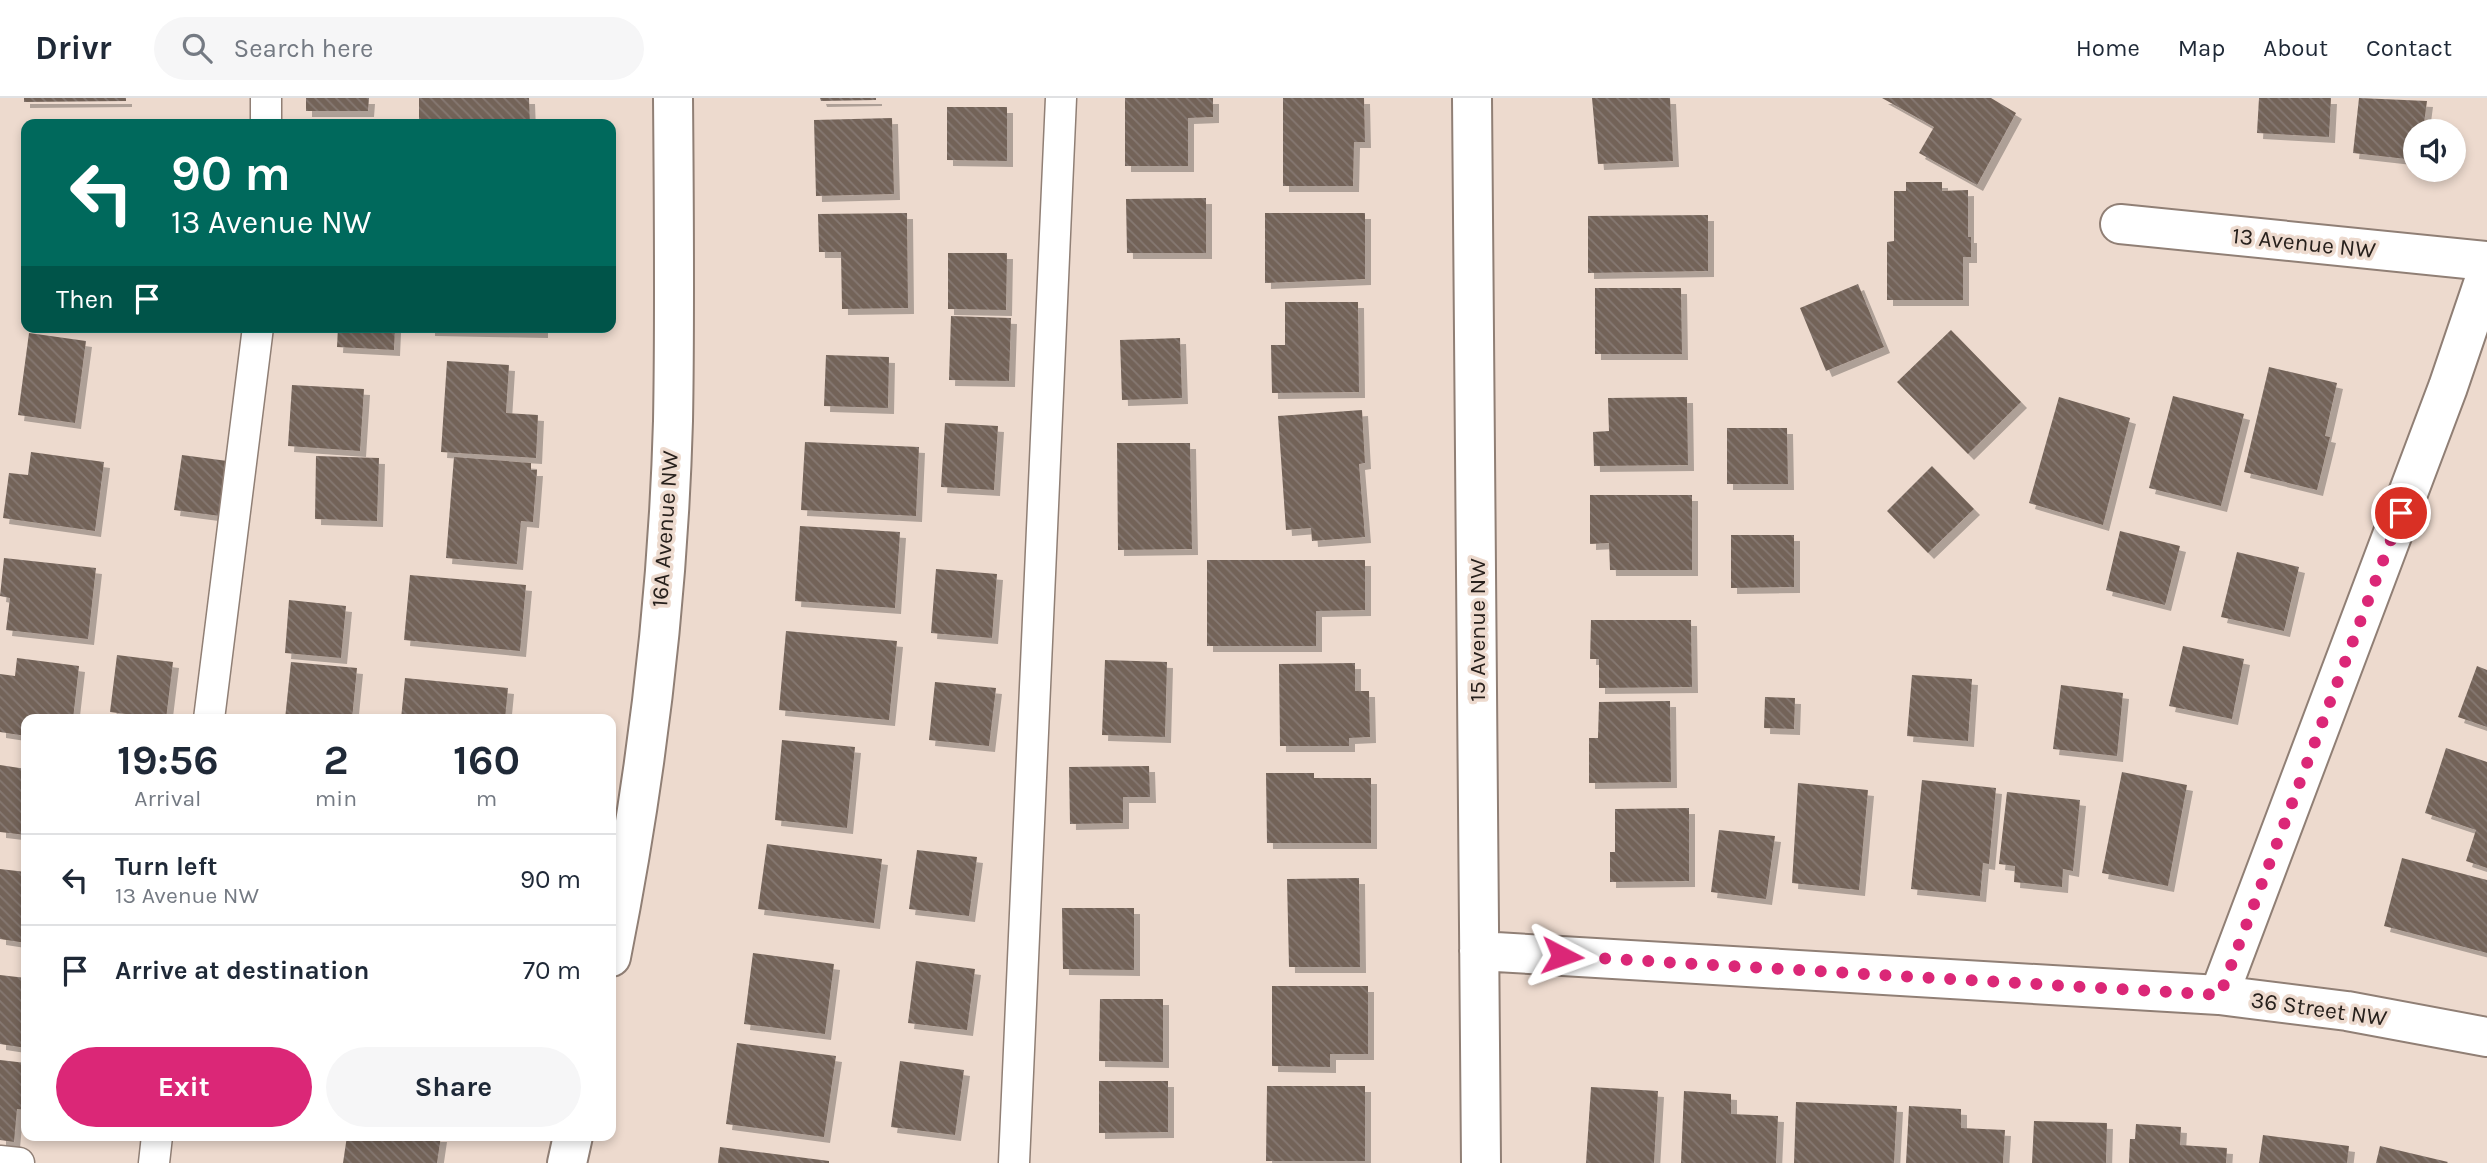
<!DOCTYPE html>
<html lang="en">
<head>
<meta charset="utf-8">
<style>
  :root { --surface:#fff; --page:#f6f6f7; --text:#1f2937; --muted:#747a83; --line:#e0e1e3; --accent:#db2777 }
  body { margin:0; font-family:Karla,sans-serif; background:var(--page); color:var(--text); height:100vh; display:flex; flex-direction:column; font-size:26px; white-space:nowrap }
  * { box-sizing:border-box; margin:0 }
  p { font-size:23px; color:var(--muted) }
  .icon { flex:none; width:38px; height:38px; fill:none; stroke:currentColor; stroke-width:2; stroke-linecap:round; stroke-linejoin:round }
  .map { position:relative; flex:1; overflow:hidden }
  .sheet { position:absolute; left:21px; top:616px; width:595px; height:427px; display:flex; flex-direction:column; background:var(--surface); border-radius:14px; box-shadow:0 4px 10px #0003 }
  .sheet>* { flex:none }
  .banner { position:absolute; left:21px; top:21px; width:595px; height:214px; border-radius:14px; box-shadow:0 4px 10px #0003; background:#00695c; color:#fff; overflow:hidden }
  .fabs { position:absolute; left:2403px; top:21px; display:grid; gap:14px }
  .fabs a { display:grid; place-items:center; width:63px; height:63px; border-radius:50%; background:var(--surface); box-shadow:0 4px 10px #0003; font-size:35px }
  .pin { position:absolute; display:grid; place-items:center; width:60px; height:60px; color:#fff; margin:-30px; border:4px solid #fff; border-radius:50%; box-shadow:0 2px 7px #0007 }
  .me { position:absolute; width:77px; margin:-38px; rotate:94deg; stroke-linejoin:round; filter:drop-shadow(0 0 5px #0008) }
  .turn { display:flex; align-items:center; gap:24px; height:147px; padding:0 35px; font-size:32px }
  .turn .icon { width:91px; height:91px; stroke-width:2.5 }
  .turn b { display:block; font-size:49px; line-height:60px }
  .then { display:flex; align-items:center; height:66px; padding:0 35px; background:#0003; gap:14px; font-size:26px }
  .eta { display:flex; justify-content:space-evenly; align-items:center; height:119px; text-align:center }
  .eta b { font-size:42px; font-weight:700; line-height:49px }
  .action { display:flex; gap:14px; margin-top:auto; padding:14px 35px }
  .action a { flex:1; height:80px; border-radius:42px; background:var(--accent); color:#fff; font-size:28px; font-weight:700; line-height:80px; text-align:center }
  .action a+a { background:var(--page); color:var(--text) }
  ul { padding:0; list-style:none }
  li { display:flex; align-items:center; gap:21px; height:91px; padding:0 35px; border-top:2px solid var(--line) }
  li div { flex:1 }
  li b { display:block; font-size:26px }
  li em { font-style:normal }
  header { display:flex; align-items:center; gap:42px; box-sizing:border-box; height:98px; padding:0 35px; background:var(--surface); border-bottom:2px solid var(--line) }
  header strong { font-size:33px }
  nav { display:flex; gap:38px; margin-inline-start:auto; font-size:24px }
  .search { width:490px; height:63px; background:var(--page); display:flex; align-items:center; gap:18px; box-sizing:border-box; padding:0 24px; border-radius:38px; color:var(--muted); font-size:26px }
  .map>svg:first-child { display:block }
</style>
</head>
<body>
<header>
<strong>Drivr</strong>
<div class="search"><svg class="icon" aria-label="search" viewBox="0 0 24 24"><circle cx="10" cy="10" r="6"/><path d="M15 15l6 6"/></svg>Search here</div>
<nav><a>Home</a><a>Map</a><a>About</a><a>Contact</a></nav>
</header>
<div class="map">
<svg width="2487" height="1065" viewBox="0 0 2487 1065">
  <defs>
    <pattern id="building-back-hatch" width="6" height="6" patternUnits="userSpaceOnUse" patternTransform="scale(1.75)"><rect width="6" height="6" fill="#736359"/><path d="M-1 5l2 2M0 0l6 6M5-1l2 2" fill="none" stroke="#867972"/></pattern>
    <filter id="shadow"><feDropShadow dx="6" dy="6" stdDeviation="0" flood-color="#0004"/></filter>
  </defs>
  <rect width="100%" height="100%" fill="#eddace"/>
  <!-- building -->
  <path fill="url(#building-back-hatch)" filter="url(#shadow)" d="M 24,0 L 126,0 L 126,3 L 24,4 Z
    M 306,0 L 369,0 L 368,13 L 306,13 Z
    M 419,0 L 529,0 L 530,26 L 419,26 Z
    M 820,0 L 876,0 L 876,2 L 821,3 Z
    M 1125,0 L 1213,0 L 1213,19 L 1188,20 L 1188,68 L 1125,68 Z
    M 1283,0 L 1364,0 L 1365,44 L 1354,44 L 1353,88 L 1283,88 Z
    M 1592,0 L 1670,0 L 1673,63 L 1598,66 Z
    M 1882,0 L 1991,0 L 2016,15 L 1977,87 L 1919,55 L 1934,29 Z
    M 2259,0 L 2331,0 L 2329,39 L 2257,35 Z
    M 2359,0 L 2427,3 L 2423,33 L 2415,33 L 2415,62 L 2353,55 Z
    M 947,9 L 1007,9 L 1007,63 L 947,62 Z
    M 892,20 L 894,96 L 816,98 L 814,22 Z
    M 1906,84 L 1942,84 L 1942,93 L 1968,92 L 1968,139 L 1971,139 L 1971,159 L 1963,159 L 1963,202 L 1887,202 L 1887,144 L 1894,143 L 1894,93 L 1906,93 Z
    M 1206,100 L 1206,155 L 1127,155 L 1126,101 Z
    M 907,115 L 908,210 L 842,211 L 841,154 L 819,154 L 818,116 Z
    M 1265,115 L 1365,115 L 1365,181 L 1265,185 Z
    M 1708,117 L 1708,173 L 1588,175 L 1588,118 Z
    M 948,155 L 1007,155 L 1006,212 L 948,211 Z
    M 1858,186 L 1884,249 L 1826,273 L 1800,210 Z
    M 1595,190 L 1681,190 L 1682,256 L 1595,256 Z
    M 1285,204 L 1358,204 L 1359,294 L 1272,295 L 1271,247 L 1285,247 Z
    M 951,218 L 1011,220 L 1009,283 L 949,282 Z
    M 338,229 L 395,229 L 394,252 L 337,249 Z
    M 429,229 L 542,229 L 542,234 L 429,232 Z
    M 1951,232 L 2021,304 L 1968,356 L 1897,284 Z
    M 29,235 L 86,243 L 75,325 L 18,317 Z
    M 1180,240 L 1182,300 L 1122,302 L 1120,242 Z
    M 826,257 L 889,259 L 888,310 L 824,308 Z
    M 447,263 L 509,267 L 506,315 L 538,317 L 536,360 L 441,354 Z
    M 2269,269 L 2337,285 L 2325,338 L 2330,339 L 2317,392 L 2244,374 Z
    M 292,287 L 364,291 L 360,353 L 288,348 Z
    M 2173,298 L 2244,316 L 2221,408 L 2149,390 Z
    M 1687,299 L 1688,367 L 1594,368 L 1593,334 L 1609,333 L 1608,300 Z
    M 2059,299 L 2130,320 L 2103,427 L 2029,405 Z
    M 1362,312 L 1365,365 L 1359,366 L 1365,439 L 1312,443 L 1311,430 L 1286,432 L 1278,318 Z
    M 945,325 L 998,328 L 994,392 L 941,389 Z
    M 1727,330 L 1787,330 L 1788,386 L 1727,386 Z
    M 805,344 L 919,349 L 916,418 L 801,412 Z
    M 1117,345 L 1190,345 L 1192,451 L 1118,452 Z
    M 31,354 L 104,364 L 95,433 L 3,420 L 9,375 L 28,377 Z
    M 182,357 L 235,364 L 228,419 L 174,412 Z
    M 316,358 L 379,360 L 377,423 L 315,421 Z
    M 454,359 L 531,365 L 531,372 L 537,372 L 533,424 L 521,423 L 517,466 L 446,460 Z
    M 1932,368 L 1974,411 L 1928,455 L 1887,413 Z
    M 1590,397 L 1692,397 L 1692,472 L 1610,472 L 1609,445 L 1590,446 Z
    M 800,428 L 900,434 L 895,510 L 795,503 Z
    M 2120,433 L 2180,448 L 2165,507 L 2106,492 Z
    M 1731,437 L 1794,437 L 1794,489 L 1731,490 Z
    M 2237,454 L 2299,469 L 2284,533 L 2221,519 Z
    M 4,460 L 96,470 L 88,541 L 6,532 L 10,500 L 0,498 Z
    M 1207,462 L 1365,462 L 1365,512 L 1316,513 L 1316,548 L 1207,548 Z
    M 936,471 L 997,476 L 992,540 L 931,535 Z
    M 410,477 L 526,487 L 520,553 L 404,542 Z
    M 289,502 L 346,508 L 341,560 L 285,555 Z
    M 1591,522 L 1691,522 L 1692,589 L 1599,590 L 1599,561 L 1590,561 Z
    M 786,533 L 897,543 L 889,622 L 779,612 Z
    M 2183,548 L 2244,561 L 2232,621 L 2169,608 Z
    M 117,557 L 173,564 L 166,621 L 110,614 Z
    M 17,560 L 79,568 L 73,621 L 26,621 L 26,638 L 0,634 L 0,576 L 15,578 Z
    M 1105,562 L 1167,564 L 1165,639 L 1102,637 Z
    M 291,564 L 357,570 L 352,621 L 285,621 Z
    M 1355,565 L 1355,593 L 1369,593 L 1370,639 L 1349,640 L 1349,648 L 1280,648 L 1279,566 Z
    M 2477,568 L 2487,572 L 2487,629 L 2458,619 Z
    M 1912,577 L 1972,581 L 1968,643 L 1907,638 Z
    M 405,580 L 508,590 L 505,621 L 401,621 Z
    M 935,584 L 996,590 L 989,648 L 929,642 Z
    M 2061,587 L 2123,595 L 2117,658 L 2053,651 Z
    M 1765,599 L 1795,600 L 1794,631 L 1764,630 Z
    M 1670,603 L 1671,684 L 1589,685 L 1589,640 L 1598,640 L 1599,604 Z
    M 782,642 L 855,649 L 847,730 L 775,722 Z
    M 2446,650 L 2487,664 L 2487,770 L 2466,763 L 2476,732 L 2425,715 Z
    M 0,667 L 26,671 L 26,737 L 0,734 Z
    M 1149,668 L 1150,699 L 1123,699 L 1123,725 L 1070,726 L 1069,669 Z
    M 2122,674 L 2187,687 L 2168,788 L 2102,775 Z
    M 1266,675 L 1314,675 L 1314,680 L 1371,680 L 1371,745 L 1267,745 Z
    M 1922,682 L 1996,690 L 1989,766 L 1983,765 L 1980,798 L 1911,791 Z
    M 1798,685 L 1868,692 L 1859,792 L 1792,785 Z
    M 2007,694 L 2080,702 L 2073,773 L 2063,771 L 2062,789 L 2014,784 L 2015,768 L 1999,766 Z
    M 1689,710 L 1689,783 L 1610,784 L 1610,754 L 1615,754 L 1615,711 Z
    M 1719,732 L 1775,738 L 1766,801 L 1711,794 Z
    M 767,746 L 882,761 L 874,825 L 758,811 Z
    M 917,752 L 977,759 L 969,818 L 909,811 Z
    M 2402,760 L 2487,782 L 2487,855 L 2384,828 Z
    M 0,771 L 26,774 L 26,845 L 0,841 Z
    M 1359,780 L 1360,869 L 1289,869 L 1287,781 Z
    M 1062,810 L 1134,810 L 1134,872 L 1063,871 Z
    M 753,855 L 834,866 L 825,936 L 744,926 Z
    M 916,863 L 975,871 L 967,932 L 908,925 Z
    M 0,877 L 26,880 L 26,950 L 0,946 Z
    M 1272,888 L 1368,888 L 1368,956 L 1330,956 L 1330,969 L 1272,968 Z
    M 1100,901 L 1163,901 L 1163,964 L 1099,963 Z
    M 737,945 L 836,958 L 824,1039 L 726,1026 Z
    M 0,962 L 26,965 L 26,1012 L 17,1011 L 14,1044 L 0,1042 Z
    M 900,963 L 964,972 L 955,1037 L 891,1029 Z
    M 1099,983 L 1168,983 L 1168,1034 L 1099,1035 Z
    M 1267,988 L 1365,988 L 1365,1063 L 1266,1063 Z
    M 1591,989 L 1658,993 L 1654,1065 L 1586,1065 Z
    M 1684,993 L 1731,996 L 1731,1016 L 1778,1018 L 1776,1065 L 1681,1065 Z
    M 1796,1004 L 1897,1008 L 1894,1065 L 1794,1065 Z
    M 1909,1008 L 1961,1011 L 1961,1030 L 2005,1032 L 2003,1065 L 1906,1065 Z
    M 2034,1023 L 2107,1025 L 2106,1065 L 2032,1065 Z
    M 2136,1026 L 2181,1029 L 2180,1047 L 2227,1050 L 2226,1065 L 2129,1065 L 2130,1041 L 2135,1041 Z
    M 2263,1037 L 2349,1048 L 2347,1065 L 2259,1065 Z
    M 347,1038 L 441,1038 L 437,1065 L 343,1065 Z
    M 2380,1048 L 2448,1064 L 2447,1065 L 2376,1065 Z
    M 720,1049 L 829,1063 L 829,1065 L 718,1065 Z"/>
  <g fill="none" stroke-linecap="round" stroke-linejoin="round">
    <defs>
      <path id="service" d="M 266,0 L 266,26
        M 209,621 L 258,229
        M 0,1063 L 19,1065
        M 154,1065 L 157,1038
        M 1014,1065 L 1061,0"/>
      <path id="minor" d="M 1472,0 L 1481,1065
        M 2120,126 L 2487,163
        M 1479,853 L 2219,897 L 2347,913 L 2487,939
        M 2219,897 L 2448,289 L 2487,174"/>
      <path id="tertiary" d="M 611,859 C 646,683 668,502 673,323 C 675,215 674,108 673,0
        M 567,1065 L 573,1038"/>
    </defs>
    <!-- service casing -->
    <use href="#service" stroke="#907f75" stroke-width="33"/>
    <!-- minor casing -->
    <use href="#minor" stroke="#907f75" stroke-width="42"/>
    <!-- tertiary casing -->
    <use href="#tertiary" stroke="#907f75" stroke-width="42"/>
    <!-- service -->
    <use href="#service" stroke="#fff" stroke-width="30"/>
    <!-- minor -->
    <use href="#minor" stroke="#fff" stroke-width="38"/>
    <!-- tertiary -->
    <use href="#tertiary" stroke="#fff" stroke-width="38"/>
  </g>
  <g fill="none" stroke-linecap="round" stroke-linejoin="round">
    <!-- route -->
    <path stroke="#db2777" stroke-width="12" stroke-dasharray="0 21.6" d="M 1562,858 L 2220,897 L 2401,415"/>
  </g>
  <g text-anchor="middle" dominant-baseline="central" stroke-width="7" stroke-linejoin="round" paint-order="stroke">
    <!-- street labels -->
    <g font-size="23" fill="#27201c" stroke="#eddace">
      <text transform="translate(2304 145) rotate(6)">13 Avenue NW</text>
      <text transform="translate(665 431) rotate(-86)">16A Avenue NW</text>
      <text transform="translate(1477 532) rotate(-90)">15 Avenue NW</text>
      <text transform="translate(2319 911) rotate(8)">36 Street NW</text>
    </g>
  </g>
</svg>
<div class="fabs">
<a><svg class="icon" aria-label="sound" viewBox="0 0 24 24"><path d="M4 9h4l5-4v14l-5-4H4zM17 9q2 3 0 6"/></svg></a>
</div>
<div class="pin" style="left:2401px;top:415px;background:#d93025"><svg class="icon" aria-label="arrive" viewBox="0 0 24 24"><path d="M6 21V4h12l-3 4 3 4H6"/></svg></div>
<svg class="me" style="left:1562px;top:858px" viewBox="-20 -20 40 40"><path d="M0-17L14 15 0 8-14 15z" fill="#db2777" stroke="#fff" stroke-width="4"/></svg>
<div class="banner">
<div class="turn"><svg class="icon" aria-label="left" viewBox="0 0 24 24"><path d="M17 20v-9H6M10 6l-5 5 5 5"/></svg><div><b>90 m</b>13 Avenue NW</div></div>
<div class="then">Then<svg class="icon" aria-label="arrive" viewBox="0 0 24 24"><path d="M6 21V4h12l-3 4 3 4H6"/></svg></div>
</div>
<section class="sheet">
<div class="eta">
<div><b>19:56</b><p>Arrival</p></div>
<div><b>2</b><p>min</p></div>
<div><b>160</b><p>m</p></div>
</div>
<ul>
<li><svg class="icon" aria-label="left" viewBox="0 0 24 24"><path d="M17 20v-9H6M10 6l-5 5 5 5"/></svg><div><b>Turn left</b><p>13 Avenue NW</p></div><em>90 m</em></li>
<li><svg class="icon" aria-label="arrive" viewBox="0 0 24 24"><path d="M6 21V4h12l-3 4 3 4H6"/></svg><div><b>Arrive at destination</b></div><em>70 m</em></li>
</ul>
<div class="action"><a>Exit</a><a>Share</a></div>
</section>
</div>
</body>
</html>
